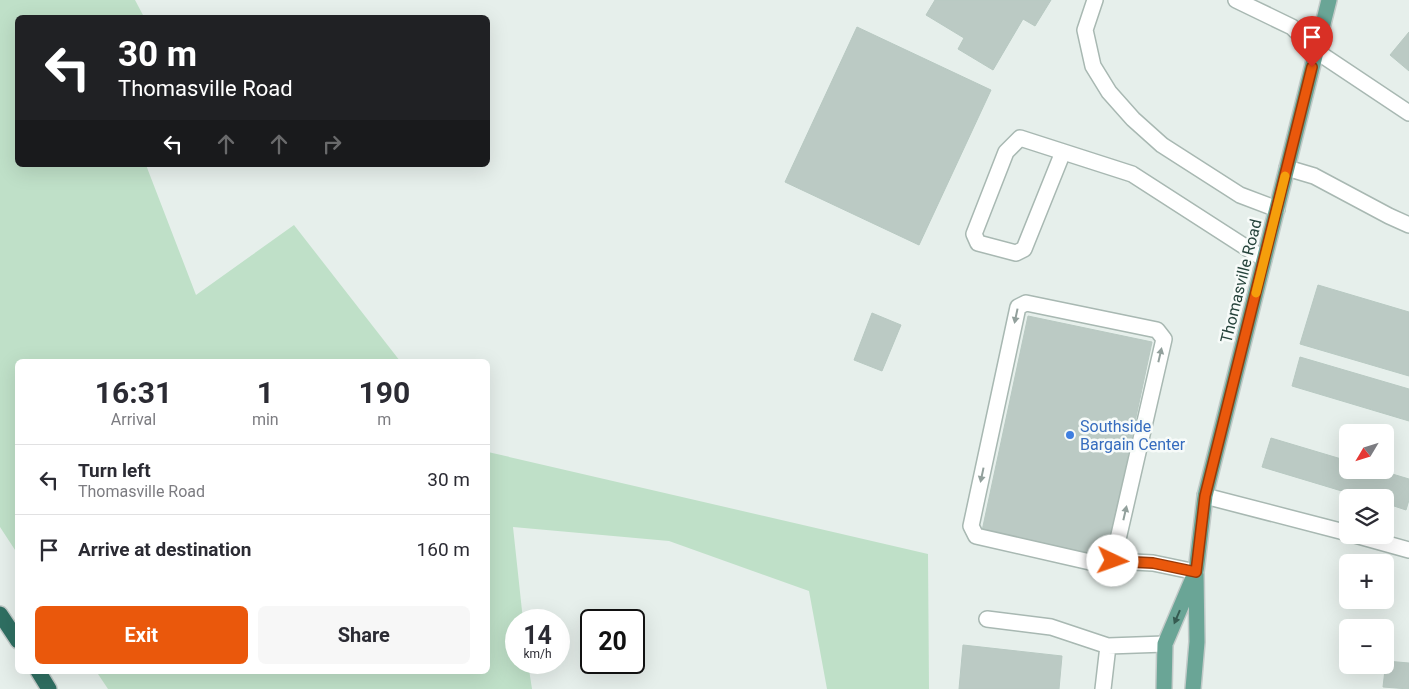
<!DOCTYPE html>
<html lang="en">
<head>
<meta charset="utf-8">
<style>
  :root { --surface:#fff; --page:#f7f7f7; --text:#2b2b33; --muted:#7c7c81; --line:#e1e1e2; --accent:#ea580c }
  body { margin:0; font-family:Roboto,sans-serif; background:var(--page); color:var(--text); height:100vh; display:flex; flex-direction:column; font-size:19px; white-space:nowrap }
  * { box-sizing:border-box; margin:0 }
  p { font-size:16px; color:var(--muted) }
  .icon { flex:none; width:28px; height:28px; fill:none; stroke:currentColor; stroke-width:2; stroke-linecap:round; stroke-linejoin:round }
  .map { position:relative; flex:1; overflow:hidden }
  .panel { position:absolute; left:15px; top:359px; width:475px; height:315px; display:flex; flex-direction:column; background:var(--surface); border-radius:8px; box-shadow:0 5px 20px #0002 }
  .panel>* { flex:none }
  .banner { position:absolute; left:15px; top:15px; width:475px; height:152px; border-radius:8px; box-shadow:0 5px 20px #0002; background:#202124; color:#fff; overflow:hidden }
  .needle { width:32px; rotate:232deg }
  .tools { position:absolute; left:1339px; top:424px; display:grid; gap:10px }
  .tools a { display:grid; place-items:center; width:55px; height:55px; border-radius:8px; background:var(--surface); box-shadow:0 5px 20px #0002; font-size:25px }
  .speed { position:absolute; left:505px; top:609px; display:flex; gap:10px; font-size:25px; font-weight:700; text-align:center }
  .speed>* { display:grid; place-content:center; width:65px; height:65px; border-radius:50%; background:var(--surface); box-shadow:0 5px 20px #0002; line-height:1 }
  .speed small { font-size:12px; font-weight:400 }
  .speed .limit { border:2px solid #111; border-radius:8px; background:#fff; color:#111 }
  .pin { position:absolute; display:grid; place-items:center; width:42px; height:42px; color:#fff; margin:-51px -21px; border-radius:50% 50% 50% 0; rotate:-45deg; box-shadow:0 0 5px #0007 }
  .pin .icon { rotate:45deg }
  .me { position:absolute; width:55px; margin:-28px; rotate:93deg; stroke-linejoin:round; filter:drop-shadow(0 0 4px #0008) }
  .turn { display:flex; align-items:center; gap:18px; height:105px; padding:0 20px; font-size:22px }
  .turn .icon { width:65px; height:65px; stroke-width:2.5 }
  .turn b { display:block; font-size:35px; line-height:42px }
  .lanes { display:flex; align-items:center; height:48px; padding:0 20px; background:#0003; justify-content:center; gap:25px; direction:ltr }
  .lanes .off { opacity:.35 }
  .eta { display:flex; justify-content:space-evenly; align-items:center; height:85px; text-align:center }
  .eta b { font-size:30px; font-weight:700; line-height:35px }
  .primary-button { display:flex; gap:10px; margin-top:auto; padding:10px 20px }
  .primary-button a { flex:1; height:58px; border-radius:8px; background:var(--accent); color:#fff; font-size:20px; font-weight:700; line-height:58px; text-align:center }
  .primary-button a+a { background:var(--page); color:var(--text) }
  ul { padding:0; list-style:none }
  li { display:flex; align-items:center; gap:15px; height:70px; padding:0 20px; border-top:1px solid var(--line) }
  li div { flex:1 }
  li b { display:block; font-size:19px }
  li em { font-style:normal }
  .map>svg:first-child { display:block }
</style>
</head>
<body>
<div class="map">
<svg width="1409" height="689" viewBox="0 0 1409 689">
  <rect width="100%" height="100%" fill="#e6efeb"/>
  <!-- green -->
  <path fill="#bfe0c8" d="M 0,0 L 135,0 L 144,17 L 18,18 L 18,165 L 146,165 L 196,295 L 294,225 L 400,361 L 18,361 L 17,553 L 0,527 Z
    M 488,452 L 928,554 L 929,689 L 827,689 L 809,591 L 669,541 L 513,527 L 523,620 L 516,620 L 516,662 L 528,663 L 532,689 L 108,689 L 96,671 L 488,671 Z"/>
  <!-- building -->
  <path fill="#bbcac4" stroke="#b8c9c2" d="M 935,0 L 1051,0 L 1035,26 L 1023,19 L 993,70 L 958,49 L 964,38 L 926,15 Z
    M 857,27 L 991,90 L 919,245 L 785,182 Z
    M 1409,32 L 1409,71 L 1390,55 Z
    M 1318,285 L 1409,312 L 1409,376 L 1300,344 Z
    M 872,313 L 901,325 L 882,371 L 854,360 Z
    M 1028,316 L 1152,342 L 1106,558 L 982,531 Z
    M 1300,357 L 1409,389 L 1409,421 L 1292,386 Z
    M 1271,438 L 1348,461 L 1348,470 L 1379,470 L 1409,479 L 1409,500 L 1406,510 L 1385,503 L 1385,498 L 1365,498 L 1262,467 Z
    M 963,645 L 1062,656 L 1059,689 L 959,689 Z
    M 1386,661 L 1409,663 L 1409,689 L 1383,687 Z"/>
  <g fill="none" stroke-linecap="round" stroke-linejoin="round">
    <defs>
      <path id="minor" d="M 1095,0 L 1085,30 L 1093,66 L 1109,92 L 1133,119 L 1162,145 L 1240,195 L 1277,209
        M 1236,0 L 1292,27 L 1316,51 L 1409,113
        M 1063,152 L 1024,249 L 1016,253 L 978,243 L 974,234 L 1006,152 L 1020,138 L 1132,174 L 1264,259
        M 1287,168 L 1314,176 L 1389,216 L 1409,225
        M 1205,496 L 1348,533
        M 1355,535 L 1409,550
        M 1113,561 L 1164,339 L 1157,330 L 1026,303 L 1018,307 L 971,526 L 976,536 L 1090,562 L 1113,561 L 1153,563 L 1196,572
        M 987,619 L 1051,627 L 1108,646
        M 1103,689 L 1108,646 L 1165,644"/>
      <path id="major" d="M 1164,689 L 1165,644 L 1193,578
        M 1193,689 L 1197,642 L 1196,572 L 1205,496 L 1329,0"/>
      <path id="highway" d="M 0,614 L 18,641
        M 38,671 L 49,689"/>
    </defs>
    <!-- minor casing -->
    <use href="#minor" stroke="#a8b8b2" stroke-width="18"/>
    <!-- major casing -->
    <use href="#major" stroke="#c2cac8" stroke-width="18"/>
    <!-- highway casing -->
    <use href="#highway" stroke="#c2cac8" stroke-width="18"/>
    <!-- minor -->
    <use href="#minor" stroke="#fff" stroke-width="15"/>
    <!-- major -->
    <use href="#major" stroke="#6aa596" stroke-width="15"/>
    <!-- highway -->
    <use href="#highway" stroke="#2f6f62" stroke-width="15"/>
  </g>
  <!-- one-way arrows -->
  <defs><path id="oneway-solid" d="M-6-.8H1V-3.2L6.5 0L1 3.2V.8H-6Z" transform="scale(1.25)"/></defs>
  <g fill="#92a09c">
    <use href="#oneway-solid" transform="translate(1016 316) rotate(102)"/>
    <use href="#oneway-solid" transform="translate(1160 355) rotate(-77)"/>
    <use href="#oneway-solid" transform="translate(982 475) rotate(102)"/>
    <use href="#oneway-solid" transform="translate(1125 513) rotate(-77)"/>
  </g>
  <use fill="#365b51" href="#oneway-solid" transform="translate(1177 617) rotate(113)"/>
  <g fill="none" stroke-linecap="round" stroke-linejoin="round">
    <defs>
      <path id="route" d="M 1113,561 L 1153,563 L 1196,572 L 1205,496 L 1312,67"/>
    </defs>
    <!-- route casing -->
    <use href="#route" stroke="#983908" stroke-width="12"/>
    <!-- route -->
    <use href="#route" stroke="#ea580c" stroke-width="9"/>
    <!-- slow -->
    <path stroke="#f59e0b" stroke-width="9" d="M 1256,293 L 1285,176"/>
  </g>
  <!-- markers -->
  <circle fill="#3f7fe0" stroke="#f7fbf9" stroke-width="2" cx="1070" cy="435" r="5"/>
  <g text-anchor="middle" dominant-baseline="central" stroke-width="5" stroke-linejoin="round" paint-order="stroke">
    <!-- street labels -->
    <g font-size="16" fill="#24423a" stroke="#f7fbf9">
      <text transform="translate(1241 281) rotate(-76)">Thomasville Road</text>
    </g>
    <!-- shop labels -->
    <g font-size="16" fill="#366cbe" stroke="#f7fbf9" text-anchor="start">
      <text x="1080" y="426">Southside<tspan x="1080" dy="18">Bargain Center</tspan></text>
    </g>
  </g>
</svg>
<div class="tools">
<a><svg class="needle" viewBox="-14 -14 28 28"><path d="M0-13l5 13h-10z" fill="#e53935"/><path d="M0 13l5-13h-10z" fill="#7c7c81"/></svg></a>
<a><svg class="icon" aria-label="layers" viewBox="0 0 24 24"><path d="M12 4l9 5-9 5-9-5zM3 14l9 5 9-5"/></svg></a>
<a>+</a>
<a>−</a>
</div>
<div class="speed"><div>14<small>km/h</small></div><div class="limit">20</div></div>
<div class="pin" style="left:1312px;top:67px;background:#d93025"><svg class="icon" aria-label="arrive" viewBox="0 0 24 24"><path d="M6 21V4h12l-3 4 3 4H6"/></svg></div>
<svg class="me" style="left:1113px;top:561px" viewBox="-20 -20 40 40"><circle r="19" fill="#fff"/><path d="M0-13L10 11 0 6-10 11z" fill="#ea580c"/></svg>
<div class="banner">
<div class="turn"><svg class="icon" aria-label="left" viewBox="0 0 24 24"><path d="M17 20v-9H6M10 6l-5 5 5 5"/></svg><div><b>30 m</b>Thomasville Road</div></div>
<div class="lanes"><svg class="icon" aria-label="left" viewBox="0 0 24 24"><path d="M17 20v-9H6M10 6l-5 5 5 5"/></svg><svg class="icon off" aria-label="ahead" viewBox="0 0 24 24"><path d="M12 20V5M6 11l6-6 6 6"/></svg><svg class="icon off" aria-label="ahead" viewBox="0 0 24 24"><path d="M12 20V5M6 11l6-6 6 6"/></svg><svg class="icon off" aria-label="right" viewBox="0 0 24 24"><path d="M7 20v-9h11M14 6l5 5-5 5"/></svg></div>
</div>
<section class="panel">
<div class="eta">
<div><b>16:31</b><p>Arrival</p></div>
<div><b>1</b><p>min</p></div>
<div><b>190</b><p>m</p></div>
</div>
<ul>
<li><svg class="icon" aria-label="left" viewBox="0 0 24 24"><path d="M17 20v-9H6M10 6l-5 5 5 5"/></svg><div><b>Turn left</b><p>Thomasville Road</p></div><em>30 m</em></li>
<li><svg class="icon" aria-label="arrive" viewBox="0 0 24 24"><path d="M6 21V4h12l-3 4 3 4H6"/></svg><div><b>Arrive at destination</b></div><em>160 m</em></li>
</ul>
<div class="primary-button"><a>Exit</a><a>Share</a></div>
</section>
</div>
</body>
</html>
